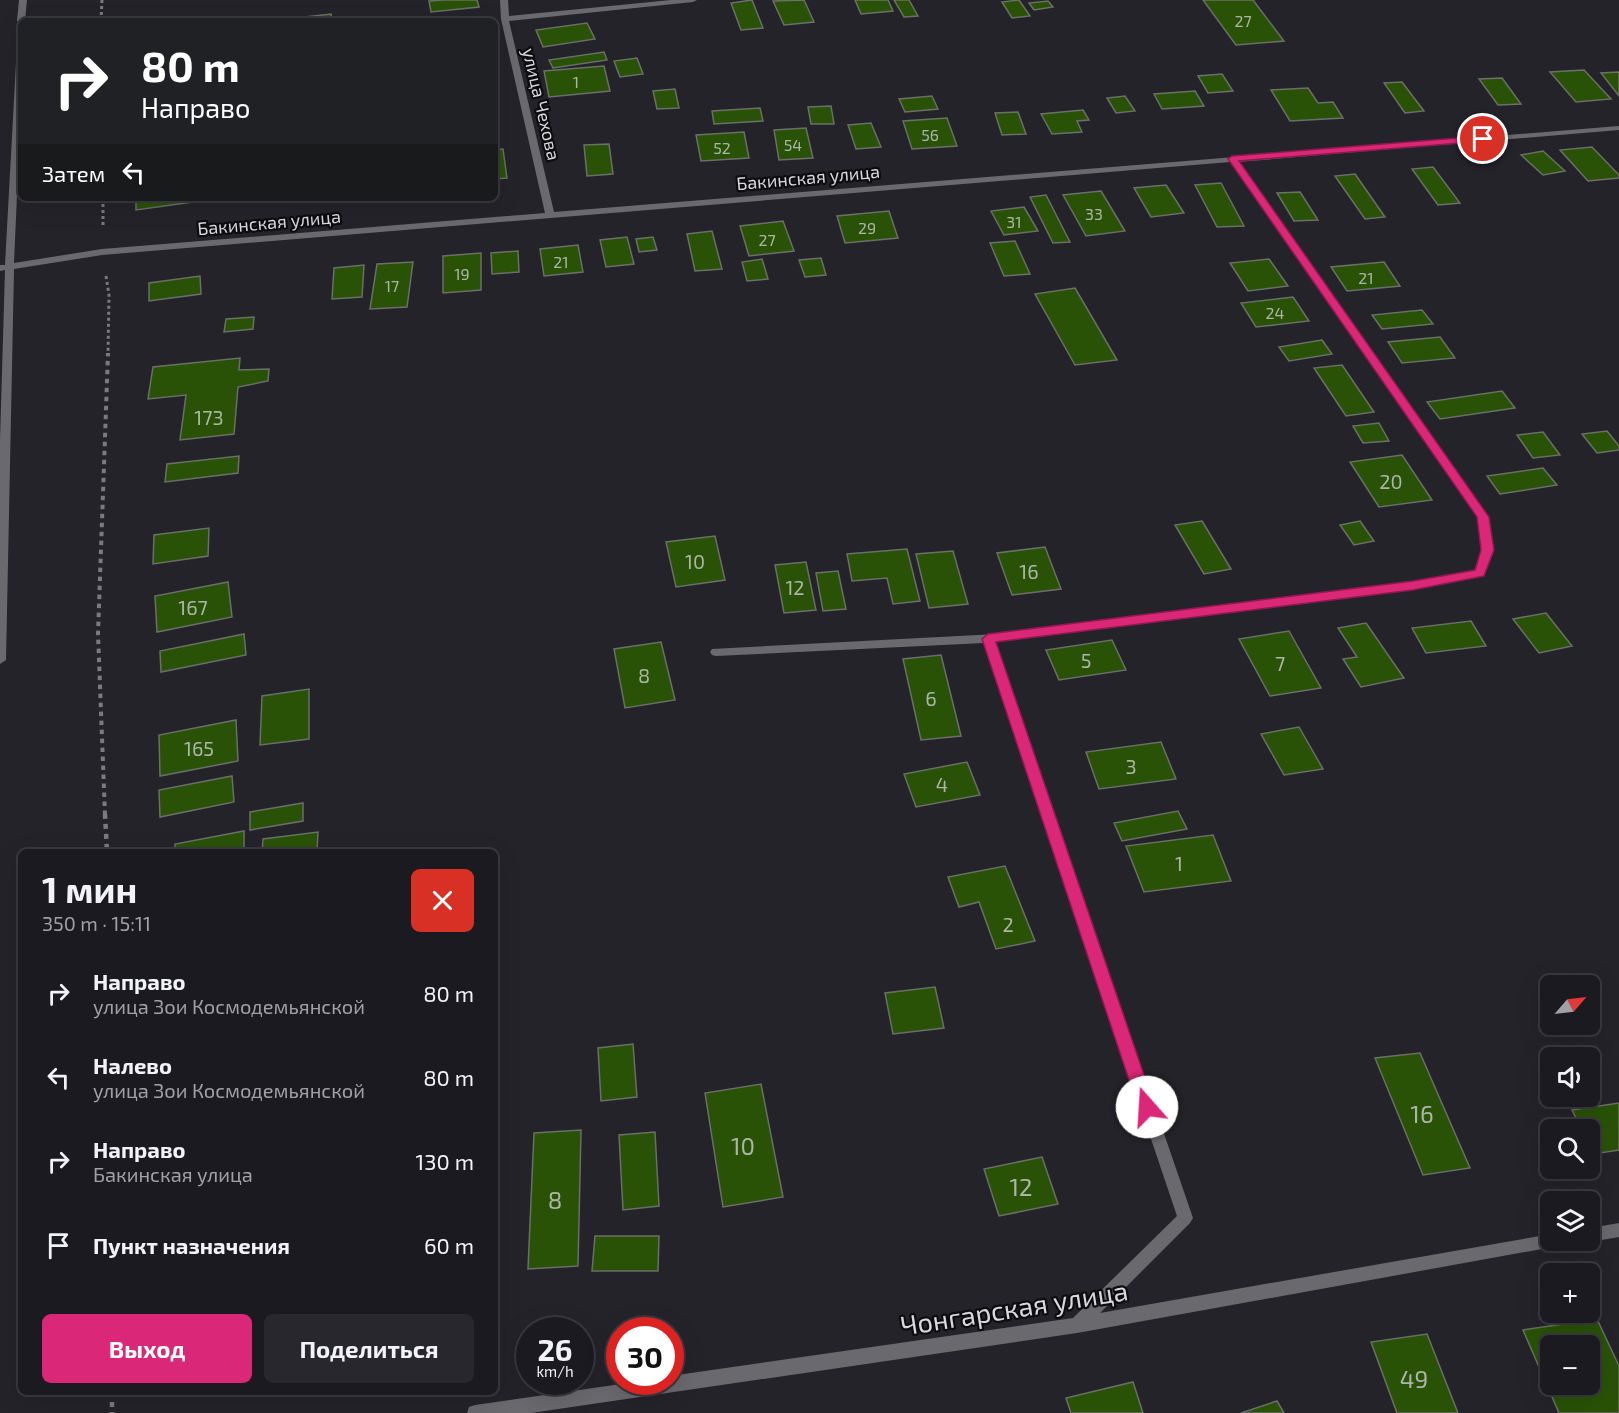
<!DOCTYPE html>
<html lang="ru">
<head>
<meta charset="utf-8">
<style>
  :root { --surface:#1b1a20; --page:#28272d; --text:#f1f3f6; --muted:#a0a1a5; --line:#39383e; --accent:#db2777 }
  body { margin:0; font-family:"Exo 2",sans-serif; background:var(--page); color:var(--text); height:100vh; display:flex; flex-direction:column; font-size:22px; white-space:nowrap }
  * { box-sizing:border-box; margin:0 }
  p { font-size:20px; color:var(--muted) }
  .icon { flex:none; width:33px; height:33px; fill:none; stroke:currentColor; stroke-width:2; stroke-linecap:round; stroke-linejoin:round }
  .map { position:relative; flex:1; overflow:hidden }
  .drawer { position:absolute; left:18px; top:849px; width:480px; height:546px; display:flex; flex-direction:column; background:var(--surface); border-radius:9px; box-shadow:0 6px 24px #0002,0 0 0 2px var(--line) }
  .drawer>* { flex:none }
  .guide { position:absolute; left:18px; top:18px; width:480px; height:183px; border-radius:9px; box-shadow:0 6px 24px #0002,0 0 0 2px var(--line); background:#202124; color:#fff; overflow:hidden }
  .needle { width:39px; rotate:62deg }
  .buttons { position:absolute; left:1540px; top:975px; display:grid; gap:12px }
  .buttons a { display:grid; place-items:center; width:60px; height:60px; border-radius:9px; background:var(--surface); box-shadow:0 6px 24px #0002,0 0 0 2px var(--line); font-size:30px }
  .speed { position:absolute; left:516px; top:1317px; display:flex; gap:12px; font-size:30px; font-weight:700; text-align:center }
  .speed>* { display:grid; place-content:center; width:78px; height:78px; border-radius:50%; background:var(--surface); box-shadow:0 6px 24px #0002,0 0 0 2px var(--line); line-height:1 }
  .speed small { font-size:15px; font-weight:400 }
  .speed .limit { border:9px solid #d22; background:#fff; color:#111 }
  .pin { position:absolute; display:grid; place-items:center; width:51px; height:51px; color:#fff; margin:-26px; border:3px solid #fff; border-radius:50%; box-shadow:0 2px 6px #0007 }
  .me { position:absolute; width:66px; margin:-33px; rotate:341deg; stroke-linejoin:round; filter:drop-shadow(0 0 4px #0008) }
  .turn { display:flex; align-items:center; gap:21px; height:126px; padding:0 24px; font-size:27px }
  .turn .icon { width:78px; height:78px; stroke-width:2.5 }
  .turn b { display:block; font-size:42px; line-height:51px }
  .then { display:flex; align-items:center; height:57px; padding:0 24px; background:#0003; gap:12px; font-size:22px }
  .round { display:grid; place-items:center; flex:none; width:63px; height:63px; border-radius:9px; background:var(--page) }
  .overview { display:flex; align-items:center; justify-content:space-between; height:102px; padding:0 24px }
  h1 { font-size:36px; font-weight:700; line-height:45px }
  .cta { display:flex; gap:12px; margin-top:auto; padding:12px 24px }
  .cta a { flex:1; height:69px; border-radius:9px; background:var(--accent); color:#fff; font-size:24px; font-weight:700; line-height:69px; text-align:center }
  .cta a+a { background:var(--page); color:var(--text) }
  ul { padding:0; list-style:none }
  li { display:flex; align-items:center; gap:18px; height:84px; padding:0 24px }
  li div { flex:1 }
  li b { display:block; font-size:22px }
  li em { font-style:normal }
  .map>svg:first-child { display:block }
</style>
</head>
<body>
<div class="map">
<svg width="1619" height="1413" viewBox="0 0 1619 1413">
  <rect width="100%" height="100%" fill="#24232a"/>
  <!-- building -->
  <path fill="#295207" stroke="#6a6f68" stroke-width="1.5" fill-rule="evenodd" d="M 443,0 L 477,0 L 479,7 L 431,12 L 429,1 Z
    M 752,0 L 763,28 L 741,30 L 731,3 Z
    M 804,0 L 814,22 L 784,25 L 773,1 Z
    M 855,0 L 888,0 L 893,11 L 861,14 Z
    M 894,0 L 909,0 L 918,16 L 904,17 Z
    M 1019,0 L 1030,16 L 1012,18 L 1002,2 Z
    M 1203,0 L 1253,0 L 1284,41 L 1236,45 Z
    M 1048,1 L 1053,7 L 1034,10 L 1029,3 Z
    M 331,14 L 332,21 L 296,21 L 296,18 Z
    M 587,23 L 595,39 L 543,47 L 536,30 Z
    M 604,52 L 607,60 L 553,68 L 549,60 Z
    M 637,58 L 643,74 L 620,77 L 614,61 Z
    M 604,66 L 610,91 L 549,97 L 544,71 Z
    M 1584,70 L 1611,99 L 1576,102 L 1550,72 Z
    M 1619,72 L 1619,96 L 1601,73 Z
    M 1222,74 L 1233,91 L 1208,93 L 1198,76 Z
    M 1502,78 L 1521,104 L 1498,105 L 1479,79 Z
    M 1402,82 L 1424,111 L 1405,113 L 1384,83 Z
    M 1308,88 L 1318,103 L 1333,102 L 1343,118 L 1290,121 L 1271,90 Z
    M 675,89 L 679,108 L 657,109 L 653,91 Z
    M 1195,91 L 1204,106 L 1162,109 L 1154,94 Z
    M 932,96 L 938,109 L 905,112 L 899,99 Z
    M 1125,96 L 1135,111 L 1116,113 L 1107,98 Z
    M 831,106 L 834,124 L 811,124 L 808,107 Z
    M 760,108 L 763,121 L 714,124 L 712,111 Z
    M 1083,110 L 1089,120 L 1077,121 L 1082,132 L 1052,134 L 1041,114 Z
    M 1018,112 L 1026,134 L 1002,135 L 995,113 Z
    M 947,118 L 957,146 L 912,149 L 903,121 Z
    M 871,123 L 881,147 L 856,149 L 848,125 Z
    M 806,128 L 813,158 L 779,160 L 774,130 Z
    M 744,132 L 749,158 L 701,161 L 696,135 Z
    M 609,144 L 613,174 L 587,176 L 584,145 Z
    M 1592,147 L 1619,175 L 1619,178 L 1588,181 L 1560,150 Z
    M 503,149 L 507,178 L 495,179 L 495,150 Z
    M 1543,151 L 1565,171 L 1543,175 L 1521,155 Z
    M 1433,167 L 1460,203 L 1438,205 L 1412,169 Z
    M 1355,174 L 1385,217 L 1365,219 L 1335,176 Z
    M 1221,183 L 1244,226 L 1217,227 L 1195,185 Z
    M 1166,185 L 1184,213 L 1151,217 L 1134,188 Z
    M 1101,191 L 1125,231 L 1086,236 L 1063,195 Z
    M 1300,192 L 1318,220 L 1294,221 L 1277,193 Z
    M 1046,195 L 1070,242 L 1053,243 L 1030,197 Z
    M 136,198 L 222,198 L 136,210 Z
    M 1024,207 L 1038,231 L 1004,235 L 991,211 Z
    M 889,211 L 898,238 L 845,243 L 837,216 Z
    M 783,221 L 794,251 L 749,256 L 740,226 Z
    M 712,231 L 722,269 L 695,271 L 687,234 Z
    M 627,237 L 634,264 L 606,267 L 600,240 Z
    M 653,237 L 657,250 L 639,252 L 636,239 Z
    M 1015,241 L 1030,274 L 1004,276 L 990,243 Z
    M 578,245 L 583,272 L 544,276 L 540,249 Z
    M 518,251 L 519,272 L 492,274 L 491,253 Z
    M 481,253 L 481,290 L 443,293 L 443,256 Z
    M 821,258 L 826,275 L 805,277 L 799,260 Z
    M 762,259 L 768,279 L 747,281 L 742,262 Z
    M 1269,259 L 1288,286 L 1248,291 L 1230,263 Z
    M 413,262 L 407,307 L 370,309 L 377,264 Z
    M 1384,262 L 1400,286 L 1347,291 L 1331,267 Z
    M 364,265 L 362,297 L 332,299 L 334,268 Z
    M 200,276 L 201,294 L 149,301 L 149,283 Z
    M 1075,288 L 1117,360 L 1075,365 L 1035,294 Z
    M 1293,297 L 1309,321 L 1256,327 L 1241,303 Z
    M 1422,310 L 1433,324 L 1382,329 L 1372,315 Z
    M 254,317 L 253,329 L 224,332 L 226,319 Z
    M 1440,337 L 1455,358 L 1402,363 L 1388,342 Z
    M 1322,340 L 1332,354 L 1289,361 L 1279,347 Z
    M 240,358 L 239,370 L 269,369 L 268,381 L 238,387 L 234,434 L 180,440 L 186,395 L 148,399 L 153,367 Z
    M 1342,365 L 1374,412 L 1346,416 L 1314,368 Z
    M 1502,391 L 1515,408 L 1440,419 L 1427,402 Z
    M 1379,423 L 1389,441 L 1363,443 L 1353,426 Z
    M 1607,431 L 1619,446 L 1619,450 L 1597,453 L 1582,434 Z
    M 1543,432 L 1560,455 L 1533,458 L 1517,435 Z
    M 1402,455 L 1432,500 L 1379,507 L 1350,462 Z
    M 239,456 L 238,473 L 165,482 L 167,464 Z
    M 1543,468 L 1557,485 L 1500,494 L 1487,476 Z
    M 1202,521 L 1231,569 L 1204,574 L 1175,525 Z
    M 1360,521 L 1374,541 L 1354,545 L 1340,525 Z
    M 209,528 L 208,556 L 153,564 L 154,535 Z
    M 715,536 L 725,580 L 676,587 L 666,542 Z
    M 1045,547 L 1061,589 L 1012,595 L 997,553 Z
    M 907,549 L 920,601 L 893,604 L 887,578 L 852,581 L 847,554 Z
    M 953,551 L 968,604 L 929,608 L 916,554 Z
    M 806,562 L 816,610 L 784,613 L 775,565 Z
    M 838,571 L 846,609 L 823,611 L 816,573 Z
    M 228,582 L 232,617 L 157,632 L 155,596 Z
    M 1546,613 L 1572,646 L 1539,653 L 1513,619 Z
    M 1471,621 L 1486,646 L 1426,653 L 1412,628 Z
    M 1366,623 L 1404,678 L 1361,687 L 1343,659 L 1357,657 L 1338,628 Z
    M 1289,631 L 1321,688 L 1270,696 L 1239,639 Z
    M 244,634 L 246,655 L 161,672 L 160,651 Z
    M 1112,640 L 1126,670 L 1059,680 L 1046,650 Z
    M 661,642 L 675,700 L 625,708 L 614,649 Z
    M 941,655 L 961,736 L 921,740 L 903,659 Z
    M 309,689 L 309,739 L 260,745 L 262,696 Z
    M 236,720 L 238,761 L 160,776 L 159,735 Z
    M 1299,727 L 1323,769 L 1284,775 L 1261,734 Z
    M 1161,742 L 1176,779 L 1099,789 L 1086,752 Z
    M 967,762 L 980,795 L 916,807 L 904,774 Z
    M 232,776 L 234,802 L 160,817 L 159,790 Z
    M 303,803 L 303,821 L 250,830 L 250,812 Z
    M 1178,811 L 1187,829 L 1122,841 L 1114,823 Z
    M 244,831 L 244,852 L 175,852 L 175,844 Z
    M 318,832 L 317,852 L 262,852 L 263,839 Z
    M 1213,835 L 1231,881 L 1144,892 L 1126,846 Z
    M 1005,866 L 1035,941 L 996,949 L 979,902 L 959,907 L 948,877 Z
    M 935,987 L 944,1028 L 893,1034 L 885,993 Z
    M 633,1044 L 637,1097 L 601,1101 L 598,1048 Z
    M 1420,1053 L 1470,1168 L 1423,1175 L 1375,1058 Z
    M 761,1084 L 783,1197 L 723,1207 L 705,1093 Z
    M 1619,1103 L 1619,1150 L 1594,1154 L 1590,1145 L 1590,1130 L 1582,1130 L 1572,1110 Z
    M 581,1130 L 578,1266 L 528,1269 L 534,1133 Z
    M 655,1132 L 659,1206 L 623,1210 L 619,1135 Z
    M 1042,1157 L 1058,1204 L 999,1216 L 984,1169 Z
    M 595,1236 L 659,1236 L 658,1271 L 592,1271 Z
    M 1597,1319 L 1619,1366 L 1619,1413 L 1559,1413 L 1523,1330 ZM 1551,1346 L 1590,1346 L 1590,1384 L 1551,1384 Z
    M 1427,1334 L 1458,1413 L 1397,1413 L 1371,1342 Z
    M 1133,1382 L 1143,1413 L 1071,1413 L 1066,1398 Z
    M 1277,1401 L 1284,1413 L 1241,1413 Z"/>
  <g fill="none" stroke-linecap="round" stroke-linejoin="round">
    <!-- path-far2 -->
    <path stroke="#7a7a80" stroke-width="3" stroke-dasharray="3 3" stroke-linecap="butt" d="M 101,21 L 102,0
      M 103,198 L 103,227
      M 106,276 L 109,295 L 108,355"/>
    <!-- path-far1 -->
    <path stroke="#7a7a80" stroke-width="4" stroke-dasharray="4.5 4.5" stroke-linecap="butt" d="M 105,815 L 98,634 L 108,353"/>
    <!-- path -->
    <path stroke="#7a7a80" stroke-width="4.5" stroke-dasharray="5 5" stroke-linecap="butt" d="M 105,814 L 107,852
      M 112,1392 L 112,1413"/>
    <!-- minor -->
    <path fill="#6a6a6e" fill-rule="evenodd" d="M 19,0 L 27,0 L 25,21 L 21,21 L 21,23 L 17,21 Z
      M 500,0 L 508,0 L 509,16 L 671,0 L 697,0 L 693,2 L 509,21 L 554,212 L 1619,126 L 1619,130 L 1238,162 L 1488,517 L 1493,550 L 1484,576 L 1413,589 L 995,642 L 1193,1218 L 1190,1223 L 1100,1313 L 1551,1234 L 1551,1240 L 1566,1240 L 1564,1245 L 1077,1333 L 531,1413 L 467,1413 L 469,1407 L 475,1405 L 635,1382 L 670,1382 L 670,1376 L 1073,1318 L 1177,1216 L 984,643 L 716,656 L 712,655 L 710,652 L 712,649 L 997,634 L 1413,581 L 1475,570 L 1481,550 L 1478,517 L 1230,162 L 102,255 L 14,269 L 6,660 L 0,664 L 0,440 L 5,270 L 0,271 L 0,265 L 5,265 L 18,26 L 21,26 L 21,104 L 14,263 L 102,249 L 545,213 L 501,19 Z
      M 1619,1223 L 1619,1237 L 1590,1242 L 1585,1240 L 1590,1240 L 1590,1228 Z"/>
  </g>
  <!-- route -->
  <path fill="#db2777" stroke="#8e194d" stroke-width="1.5" d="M 1483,136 L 1487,139 L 1486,141 L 1239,161 L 1489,517 L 1494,550 L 1484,576 L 1413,590 L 996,642 L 1155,1107 L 1153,1112 L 1147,1114 L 1141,1112 L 1138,1107 L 982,639 L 988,634 L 1413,581 L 1475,570 L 1481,550 L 1477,517 L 1228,159 L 1232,156 Z"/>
  <g text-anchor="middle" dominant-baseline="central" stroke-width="4.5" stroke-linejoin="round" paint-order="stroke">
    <!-- far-number labels -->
    <g font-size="16" fill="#acb6a8">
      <text x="1243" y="20">27</text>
      <text x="576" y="81">1</text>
      <text x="930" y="134">56</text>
      <text x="793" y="144">54</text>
      <text x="722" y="147">52</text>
      <text x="1094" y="213">33</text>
      <text x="1014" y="221">31</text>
      <text x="867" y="227">29</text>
      <text x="767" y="239">27</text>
      <text x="561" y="261">21</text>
      <text x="462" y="273">19</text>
      <text x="1366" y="277">21</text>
      <text x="392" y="285">17</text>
      <text x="1275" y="312">24</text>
    </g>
    <!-- far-street labels -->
    <g font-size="18" fill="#d8d8dd" stroke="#0d0d10">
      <text transform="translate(542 104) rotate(77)">улица Чехова</text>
      <text transform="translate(808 177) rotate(-5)">Бакинская улица</text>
      <text transform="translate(269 222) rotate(-5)">Бакинская улица</text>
    </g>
    <!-- number labels -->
    <g font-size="20" fill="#acb6a8">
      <text x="209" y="417">173</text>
      <text x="1391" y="481">20</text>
      <text x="695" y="561">10</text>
      <text x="1029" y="571">16</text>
      <text x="795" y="587">12</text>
      <text x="193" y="607">167</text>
      <text x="1086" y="660">5</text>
      <text x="1280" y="663">7</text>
      <text x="644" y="675">8</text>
      <text x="931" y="698">6</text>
      <text x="199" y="748">165</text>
      <text x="1131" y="766">3</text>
      <text x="942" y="784">4</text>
      <text x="1179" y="863">1</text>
      <text x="1008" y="924">2</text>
    </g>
    <!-- near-number labels -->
    <g font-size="24" fill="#acb6a8">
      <text x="1422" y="1113">16</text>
      <text x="743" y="1145">10</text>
      <text x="1021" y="1186">12</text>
      <text x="555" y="1199">8</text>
      <text x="1414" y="1378">49</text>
    </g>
    <!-- near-street labels -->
    <g font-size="27" fill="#d8d8dd" stroke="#0d0d10">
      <text transform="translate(1014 1307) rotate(-9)">Чонгарская улица</text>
    </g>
  </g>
</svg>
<div class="buttons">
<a><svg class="needle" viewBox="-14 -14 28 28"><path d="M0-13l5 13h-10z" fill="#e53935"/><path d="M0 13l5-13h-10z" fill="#a0a1a5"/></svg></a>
<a><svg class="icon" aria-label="sound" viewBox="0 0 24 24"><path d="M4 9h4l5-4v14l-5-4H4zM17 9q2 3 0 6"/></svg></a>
<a><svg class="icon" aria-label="search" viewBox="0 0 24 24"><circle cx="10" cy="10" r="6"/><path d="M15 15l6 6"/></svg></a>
<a><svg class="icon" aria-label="layers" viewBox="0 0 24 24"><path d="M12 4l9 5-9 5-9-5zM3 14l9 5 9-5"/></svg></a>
<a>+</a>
<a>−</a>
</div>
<div class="speed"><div>26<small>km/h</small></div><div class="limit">30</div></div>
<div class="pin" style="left:1483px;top:139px;background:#d93025"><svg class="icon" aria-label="arrive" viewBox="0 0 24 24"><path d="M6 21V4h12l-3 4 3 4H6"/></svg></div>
<svg class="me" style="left:1147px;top:1107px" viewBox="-20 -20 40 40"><circle r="19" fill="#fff"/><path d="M0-13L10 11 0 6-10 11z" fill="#db2777"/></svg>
<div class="guide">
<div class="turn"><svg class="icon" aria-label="right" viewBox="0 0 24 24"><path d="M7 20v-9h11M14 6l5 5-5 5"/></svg><div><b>80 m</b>Направо</div></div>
<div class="then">Затем<svg class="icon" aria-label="left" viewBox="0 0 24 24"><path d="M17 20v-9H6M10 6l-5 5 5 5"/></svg></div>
</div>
<section class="drawer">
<div class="overview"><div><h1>1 мин</h1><p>350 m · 15:11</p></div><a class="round" style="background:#d93025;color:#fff"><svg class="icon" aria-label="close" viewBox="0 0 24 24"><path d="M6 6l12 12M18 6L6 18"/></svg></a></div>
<ul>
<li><svg class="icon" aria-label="right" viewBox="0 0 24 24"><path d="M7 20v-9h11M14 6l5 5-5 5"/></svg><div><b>Направо</b><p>улица Зои Космодемьянской</p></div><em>80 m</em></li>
<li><svg class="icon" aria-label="left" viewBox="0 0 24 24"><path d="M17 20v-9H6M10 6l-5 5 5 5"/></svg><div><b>Налево</b><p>улица Зои Космодемьянской</p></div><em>80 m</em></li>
<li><svg class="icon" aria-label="right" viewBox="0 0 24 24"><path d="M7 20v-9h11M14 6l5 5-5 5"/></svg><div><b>Направо</b><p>Бакинская улица</p></div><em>130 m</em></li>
<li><svg class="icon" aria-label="arrive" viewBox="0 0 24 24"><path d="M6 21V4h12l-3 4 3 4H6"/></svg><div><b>Пункт назначения</b></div><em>60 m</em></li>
</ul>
<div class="cta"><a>Выход</a><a>Поделиться</a></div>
</section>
</div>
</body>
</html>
